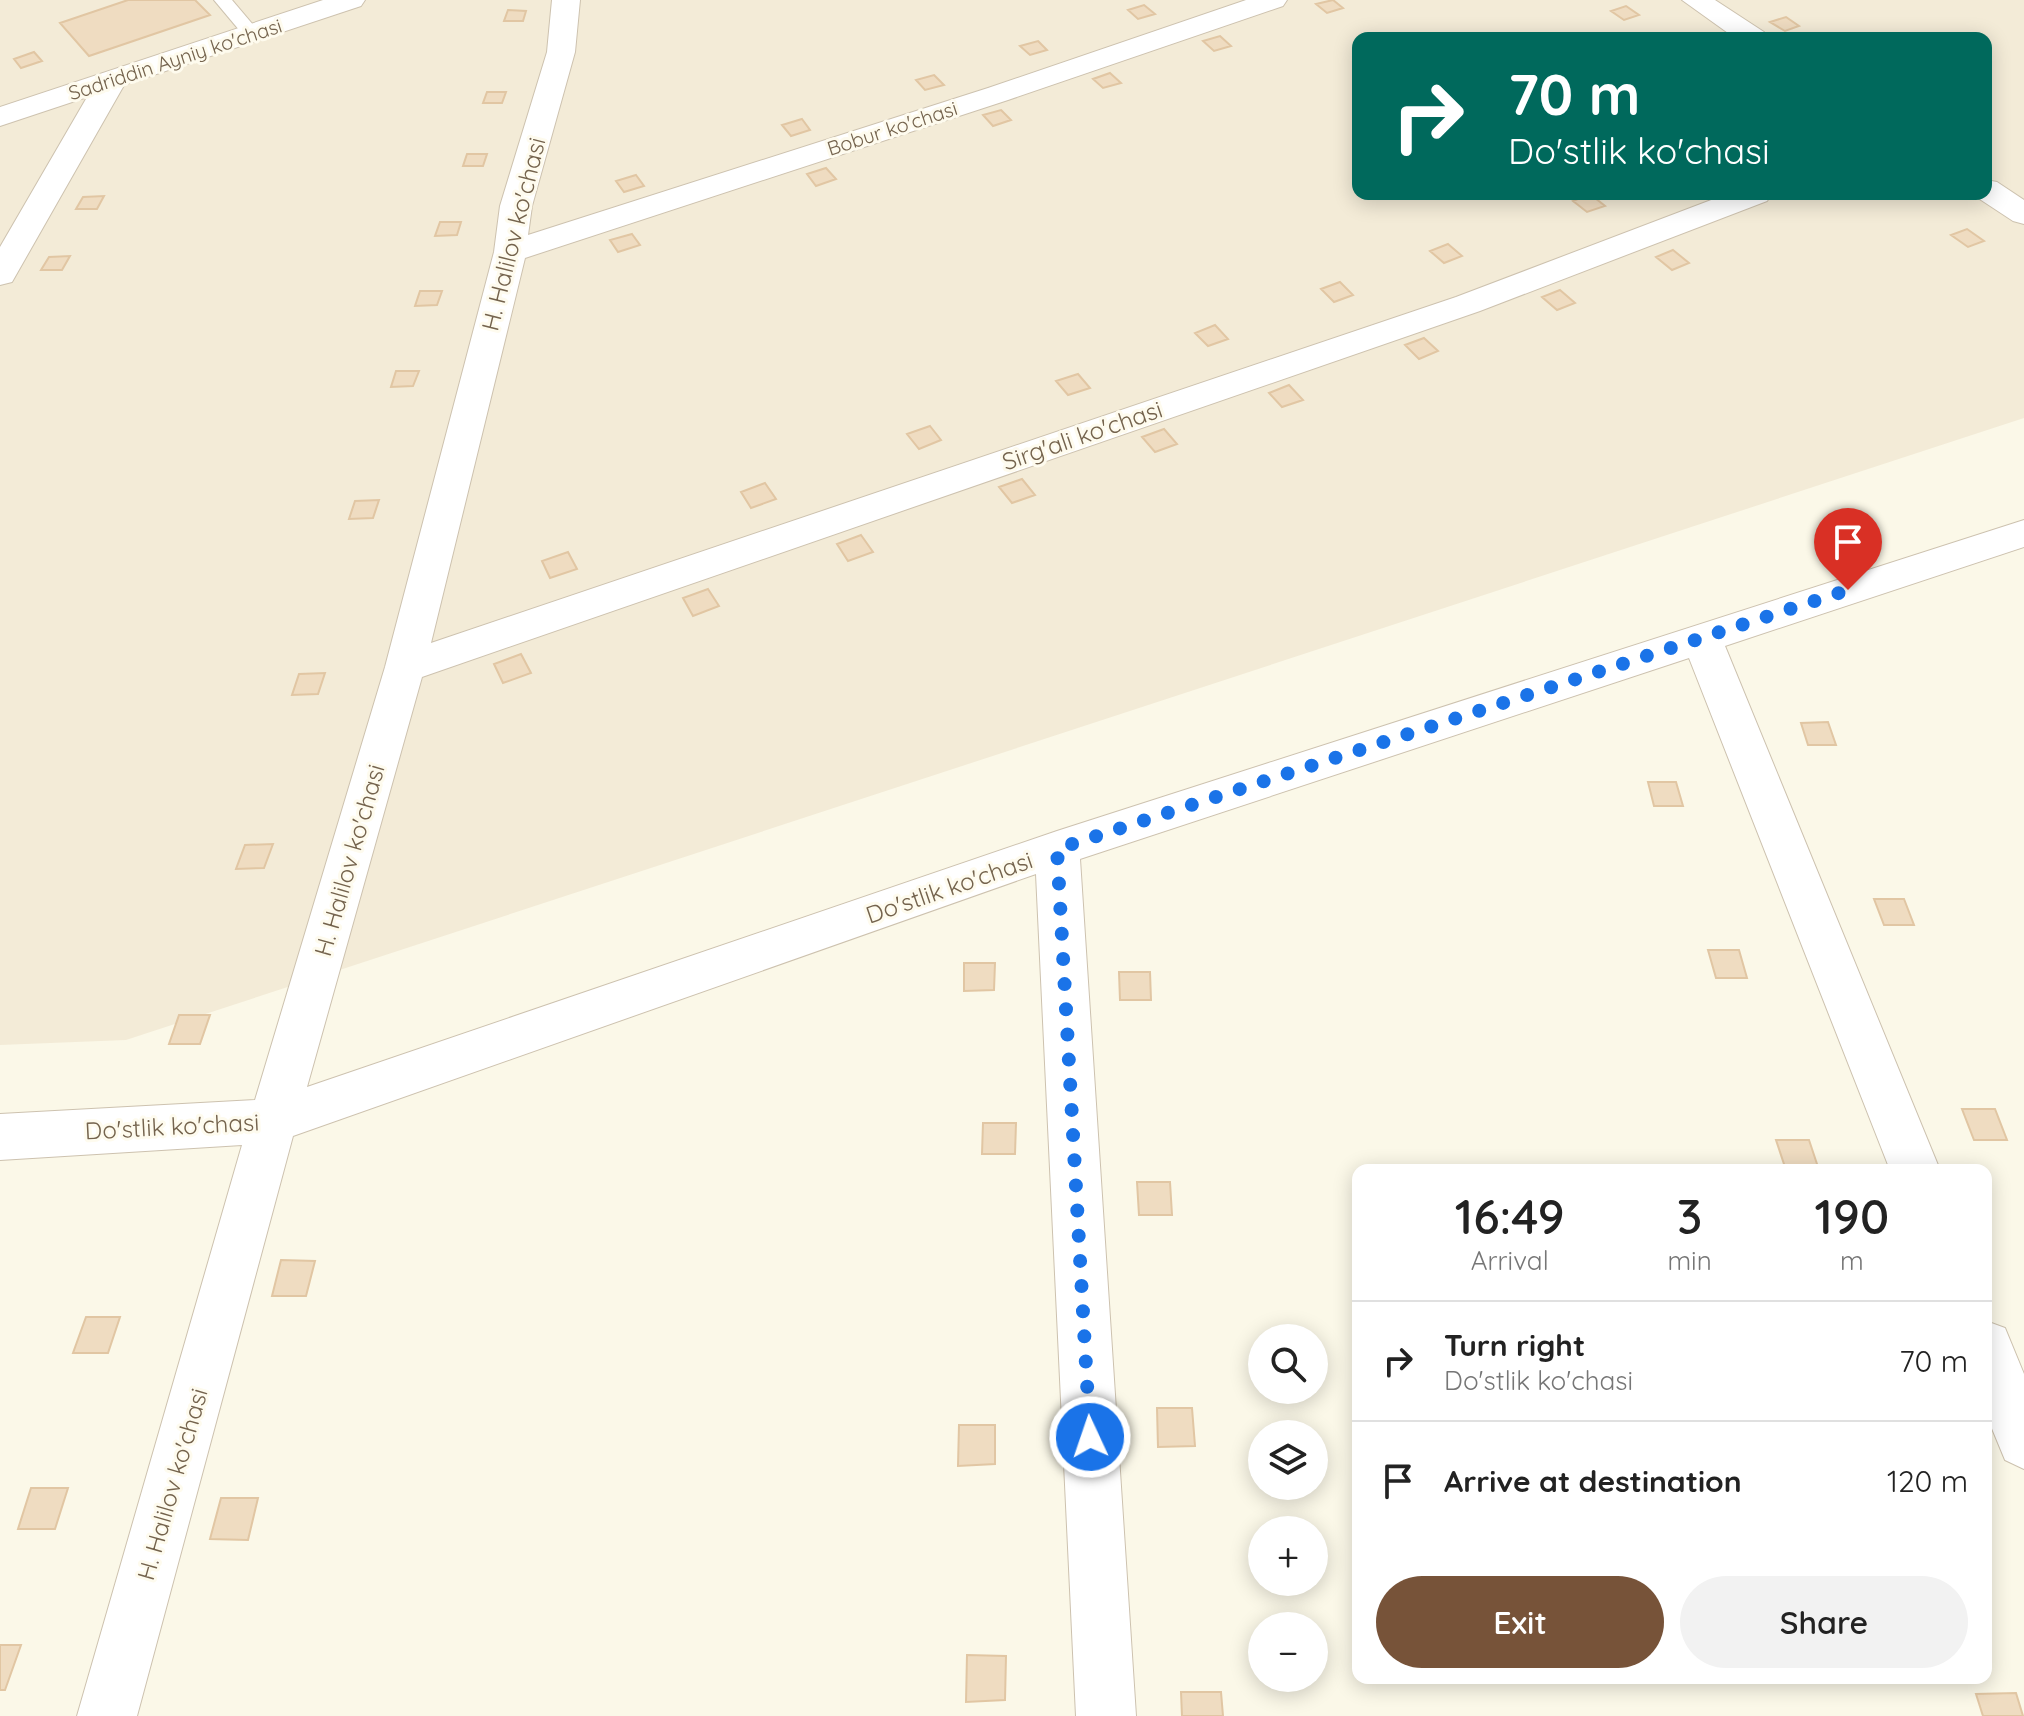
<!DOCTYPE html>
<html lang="en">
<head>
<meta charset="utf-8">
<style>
  :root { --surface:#fff; --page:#f2f2f2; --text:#222; --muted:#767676; --line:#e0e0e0; --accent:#775339 }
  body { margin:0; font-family:Quicksand,sans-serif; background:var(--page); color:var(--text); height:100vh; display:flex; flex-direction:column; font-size:30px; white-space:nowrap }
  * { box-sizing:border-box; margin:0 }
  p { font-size:26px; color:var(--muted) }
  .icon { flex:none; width:44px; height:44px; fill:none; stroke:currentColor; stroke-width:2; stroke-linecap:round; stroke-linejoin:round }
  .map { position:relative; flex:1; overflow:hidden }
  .details { position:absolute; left:1352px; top:1164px; width:640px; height:520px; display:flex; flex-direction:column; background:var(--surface); border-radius:16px; box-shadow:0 4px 20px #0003 }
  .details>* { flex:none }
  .guide { position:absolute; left:1352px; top:32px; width:640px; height:168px; border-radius:16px; box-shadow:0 4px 20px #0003; background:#00695c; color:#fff; overflow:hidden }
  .controls { position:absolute; left:1248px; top:1324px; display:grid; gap:16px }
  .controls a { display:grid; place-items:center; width:80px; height:80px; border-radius:50%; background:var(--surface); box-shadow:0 4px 20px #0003; font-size:40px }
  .pin { position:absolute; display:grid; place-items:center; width:68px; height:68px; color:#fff; margin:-82px -34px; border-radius:50% 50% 50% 0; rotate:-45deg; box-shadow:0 0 8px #0007 }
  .pin .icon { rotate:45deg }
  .me { position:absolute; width:88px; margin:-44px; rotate:357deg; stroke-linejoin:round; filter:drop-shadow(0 0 6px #0008) }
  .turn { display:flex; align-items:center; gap:28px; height:168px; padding:0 24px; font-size:36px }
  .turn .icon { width:104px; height:104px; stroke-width:2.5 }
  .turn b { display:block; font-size:56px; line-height:68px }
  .eta { display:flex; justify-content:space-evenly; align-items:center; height:136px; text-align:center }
  .eta b { font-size:48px; font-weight:600; line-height:56px }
  .cta { display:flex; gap:16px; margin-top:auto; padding:16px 24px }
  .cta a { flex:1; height:92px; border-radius:48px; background:var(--accent); color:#fff; font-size:32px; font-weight:600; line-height:92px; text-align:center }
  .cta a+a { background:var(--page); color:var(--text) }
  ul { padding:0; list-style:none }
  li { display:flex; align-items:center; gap:24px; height:120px; padding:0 24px; border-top:2px solid var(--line) }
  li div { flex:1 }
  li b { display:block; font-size:30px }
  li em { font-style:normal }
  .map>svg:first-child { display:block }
</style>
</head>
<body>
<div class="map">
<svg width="2024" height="1716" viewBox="0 0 2024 1716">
  <rect width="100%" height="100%" fill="#fbf8e8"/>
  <!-- residential -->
  <path fill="#f3ebd7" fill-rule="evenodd" d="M 0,0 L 2024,0 L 2024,418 L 126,1040 L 0,1045 ZM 1358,38 L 1986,38 L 1986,194 L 1358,194 Z"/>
  <!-- building -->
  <path fill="#efdcc1" stroke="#e1c6a3" stroke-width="2" d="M 128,0 L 195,0 L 210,15 L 89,56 L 60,23 Z
    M 1333,0 L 1343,8 L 1327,13 L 1316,4 Z
    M 1144,5 L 1155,14 L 1138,19 L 1128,10 Z
    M 1626,6 L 1639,15 L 1624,20 L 1611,11 Z
    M 508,10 L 526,11 L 523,21 L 504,21 Z
    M 1786,17 L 1799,26 L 1785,31 L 1770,22 Z
    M 1220,36 L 1231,46 L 1214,51 L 1203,41 Z
    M 1038,41 L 1047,50 L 1030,55 L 1020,46 Z
    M 34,52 L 42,61 L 21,68 L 14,59 Z
    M 1110,73 L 1121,83 L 1103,88 L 1093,79 Z
    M 934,75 L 944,85 L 925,90 L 916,80 Z
    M 487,92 L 506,92 L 502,103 L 483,103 Z
    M 1001,110 L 1011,120 L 993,126 L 983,115 Z
    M 802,119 L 810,130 L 791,136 L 782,125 Z
    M 467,154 L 487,154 L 483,166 L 463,166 Z
    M 826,168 L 836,179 L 816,186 L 807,174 Z
    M 636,175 L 644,186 L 624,192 L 616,181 Z
    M 1590,194 L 1605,206 L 1587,212 L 1573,201 Z
    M 104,196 L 97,209 L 76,209 L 83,197 Z
    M 440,222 L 461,222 L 457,235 L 435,236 Z
    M 1967,229 L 1984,241 L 1968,247 L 1951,235 Z
    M 632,234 L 640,245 L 618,252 L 610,240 Z
    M 1448,244 L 1462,256 L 1444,263 L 1430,251 Z
    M 1673,250 L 1689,263 L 1672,270 L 1656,257 Z
    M 70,256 L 62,270 L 41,270 L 49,257 Z
    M 1340,282 L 1353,295 L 1334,302 L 1321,289 Z
    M 1560,290 L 1575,303 L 1557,310 L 1542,297 Z
    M 420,291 L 442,291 L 437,305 L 415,306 Z
    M 1215,325 L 1228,339 L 1208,346 L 1195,333 Z
    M 1424,338 L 1438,351 L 1419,359 L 1405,345 Z
    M 396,371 L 419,371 L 413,386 L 391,387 Z
    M 1078,374 L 1090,388 L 1068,395 L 1056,381 Z
    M 1289,385 L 1303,400 L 1282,407 L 1269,393 Z
    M 930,426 L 941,440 L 919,449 L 907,434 Z
    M 1164,429 L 1177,444 L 1155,452 L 1142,437 Z
    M 1022,479 L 1035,495 L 1012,503 L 999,487 Z
    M 765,483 L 776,499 L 751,508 L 741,492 Z
    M 379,500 L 373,518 L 349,519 L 355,501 Z
    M 861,535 L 873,552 L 848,561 L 837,544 Z
    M 568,552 L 577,569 L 550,578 L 542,561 Z
    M 708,589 L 719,606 L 693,616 L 683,598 Z
    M 521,654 L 531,673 L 503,683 L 494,664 Z
    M 325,673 L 318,694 L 292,695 L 299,674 Z
    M 1828,722 L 1836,745 L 1808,745 L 1801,723 Z
    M 1648,782 L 1676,782 L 1683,806 L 1654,806 Z
    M 273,844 L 264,868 L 236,869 L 245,845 Z
    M 1874,899 L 1904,899 L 1914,925 L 1884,925 Z
    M 1708,950 L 1739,950 L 1747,978 L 1716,978 Z
    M 964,963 L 995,963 L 994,990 L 964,991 Z
    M 1119,972 L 1150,972 L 1151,1000 L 1120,1000 Z
    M 179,1015 L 210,1015 L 200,1044 L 169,1044 Z
    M 1962,1109 L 1995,1109 L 2007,1140 L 1974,1140 Z
    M 983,1123 L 1016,1123 L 1015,1154 L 982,1154 Z
    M 1776,1140 L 1809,1140 L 1819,1170 L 1786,1170 Z
    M 1137,1182 L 1170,1182 L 1172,1215 L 1139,1215 Z
    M 281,1260 L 315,1261 L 306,1296 L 272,1296 Z
    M 86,1317 L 120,1317 L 108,1353 L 73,1353 Z
    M 1157,1408 L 1192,1408 L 1195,1446 L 1158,1447 Z
    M 959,1425 L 995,1425 L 995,1464 L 958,1466 Z
    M 31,1488 L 68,1488 L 55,1529 L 18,1529 Z
    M 221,1498 L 258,1498 L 248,1540 L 210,1539 Z
    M 0,1645 L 21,1645 L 5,1690 L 0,1690 Z
    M 967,1655 L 1006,1656 L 1005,1700 L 966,1702 Z
    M 1181,1692 L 1221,1692 L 1223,1716 L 1182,1716 Z
    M 2016,1693 L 2023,1716 L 1983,1716 L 1976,1694 Z"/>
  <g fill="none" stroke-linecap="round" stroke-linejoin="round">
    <defs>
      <path id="service" d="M 214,0 L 232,0 L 260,33 L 257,37 L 245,37 Z"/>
      <path id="minor" d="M 552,0 L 580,0 L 575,52 L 532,206 L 528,235 L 988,88 L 1246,0 L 1287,0 L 1283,6 L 1008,100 L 525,258 L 431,643 L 1456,297 L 1727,194 L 1772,194 L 1767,201 L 1480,311 L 422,677 L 307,1087 L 1057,831 L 2024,520 L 2024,547 L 1725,646 L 1940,1170 L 1890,1170 L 1689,658 L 1080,859 L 1136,1716 L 1076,1716 L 1036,874 L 293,1136 L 137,1716 L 77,1716 L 242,1145 L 0,1160 L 0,1114 L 255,1100 L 385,667 L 494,252 L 500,206 L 547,52 Z
        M 1682,0 L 1715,0 L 1764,32 L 1768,38 L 1735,38 Z
        M 112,71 L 122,74 L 127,80 L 16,275 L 12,282 L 0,285 L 0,247 L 97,80 L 102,74 Z
        M 1986,180 L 1997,182 L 2024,200 L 2024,224 L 2013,221 L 1975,196 L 1986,194 Z
        M 1986,1321 L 2005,1328 L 2024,1374 L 2024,1469 L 2005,1460 L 1986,1414 Z"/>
      <path id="tertiary" d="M 323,0 L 365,0 L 361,6 L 0,126 L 0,107 Z"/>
    </defs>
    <!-- service casing -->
    <use href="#service" stroke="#cdc2af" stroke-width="2"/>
    <!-- minor casing -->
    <use href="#minor" stroke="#cdc2af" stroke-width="2"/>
    <!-- tertiary casing -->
    <use href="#tertiary" stroke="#cdc2af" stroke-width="2"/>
    <!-- service -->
    <use href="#service" fill="#fff" fill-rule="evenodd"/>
    <!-- minor -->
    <use href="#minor" fill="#fff" fill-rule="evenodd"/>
    <!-- tertiary -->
    <use href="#tertiary" fill="#fff" fill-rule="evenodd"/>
  </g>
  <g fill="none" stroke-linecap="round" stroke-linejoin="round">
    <!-- route -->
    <path stroke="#1a73e8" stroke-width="14" stroke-dasharray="0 25.2" d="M 1090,1437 L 1057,849 L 1848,590"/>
  </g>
  <g text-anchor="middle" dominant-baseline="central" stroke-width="6" stroke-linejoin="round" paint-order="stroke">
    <!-- far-street labels -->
    <g font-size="20" fill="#74634d" stroke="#fefbee">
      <text transform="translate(175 59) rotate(-18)">Sadriddin Ayniy ko'chasi</text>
      <text transform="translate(892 128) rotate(-18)">Bobur ko'chasi</text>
    </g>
    <!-- street labels -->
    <g font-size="24" fill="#74634d" stroke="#fefbee">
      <text transform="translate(513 234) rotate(-76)">H. Halilov ko'chasi</text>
      <text transform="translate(1082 435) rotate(-19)">Sirg'ali ko'chasi</text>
      <text transform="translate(349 860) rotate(-74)">H. Halilov ko'chasi</text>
      <text transform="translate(949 887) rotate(-19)">Do'stlik ko'chasi</text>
      <text transform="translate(172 1126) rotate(-3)">Do'stlik ko'chasi</text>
      <text transform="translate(172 1484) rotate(-74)">H. Halilov ko'chasi</text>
    </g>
  </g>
</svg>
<div class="controls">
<a><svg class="icon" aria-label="search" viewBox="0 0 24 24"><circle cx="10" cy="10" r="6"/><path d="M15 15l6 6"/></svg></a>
<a><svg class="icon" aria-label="layers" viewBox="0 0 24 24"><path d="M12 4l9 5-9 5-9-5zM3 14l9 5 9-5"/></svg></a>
<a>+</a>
<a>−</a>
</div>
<div class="pin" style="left:1848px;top:590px;background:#d93025"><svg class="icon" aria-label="arrive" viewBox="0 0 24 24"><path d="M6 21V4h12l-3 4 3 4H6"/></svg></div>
<svg class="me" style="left:1090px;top:1437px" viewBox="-20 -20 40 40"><circle r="17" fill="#1a73e8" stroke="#fff" stroke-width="3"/><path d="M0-11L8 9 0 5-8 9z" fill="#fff"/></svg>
<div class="guide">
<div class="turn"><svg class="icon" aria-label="right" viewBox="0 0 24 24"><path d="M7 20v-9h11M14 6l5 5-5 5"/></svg><div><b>70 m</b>Do'stlik ko'chasi</div></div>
</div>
<section class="details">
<div class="eta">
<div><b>16:49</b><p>Arrival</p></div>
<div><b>3</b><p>min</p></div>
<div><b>190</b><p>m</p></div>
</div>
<ul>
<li><svg class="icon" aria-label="right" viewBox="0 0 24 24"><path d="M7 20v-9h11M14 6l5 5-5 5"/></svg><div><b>Turn right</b><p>Do'stlik ko'chasi</p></div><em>70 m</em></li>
<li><svg class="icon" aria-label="arrive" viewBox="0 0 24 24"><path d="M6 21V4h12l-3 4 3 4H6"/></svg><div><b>Arrive at destination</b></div><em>120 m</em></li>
</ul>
<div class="cta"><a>Exit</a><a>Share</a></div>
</section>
</div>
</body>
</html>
